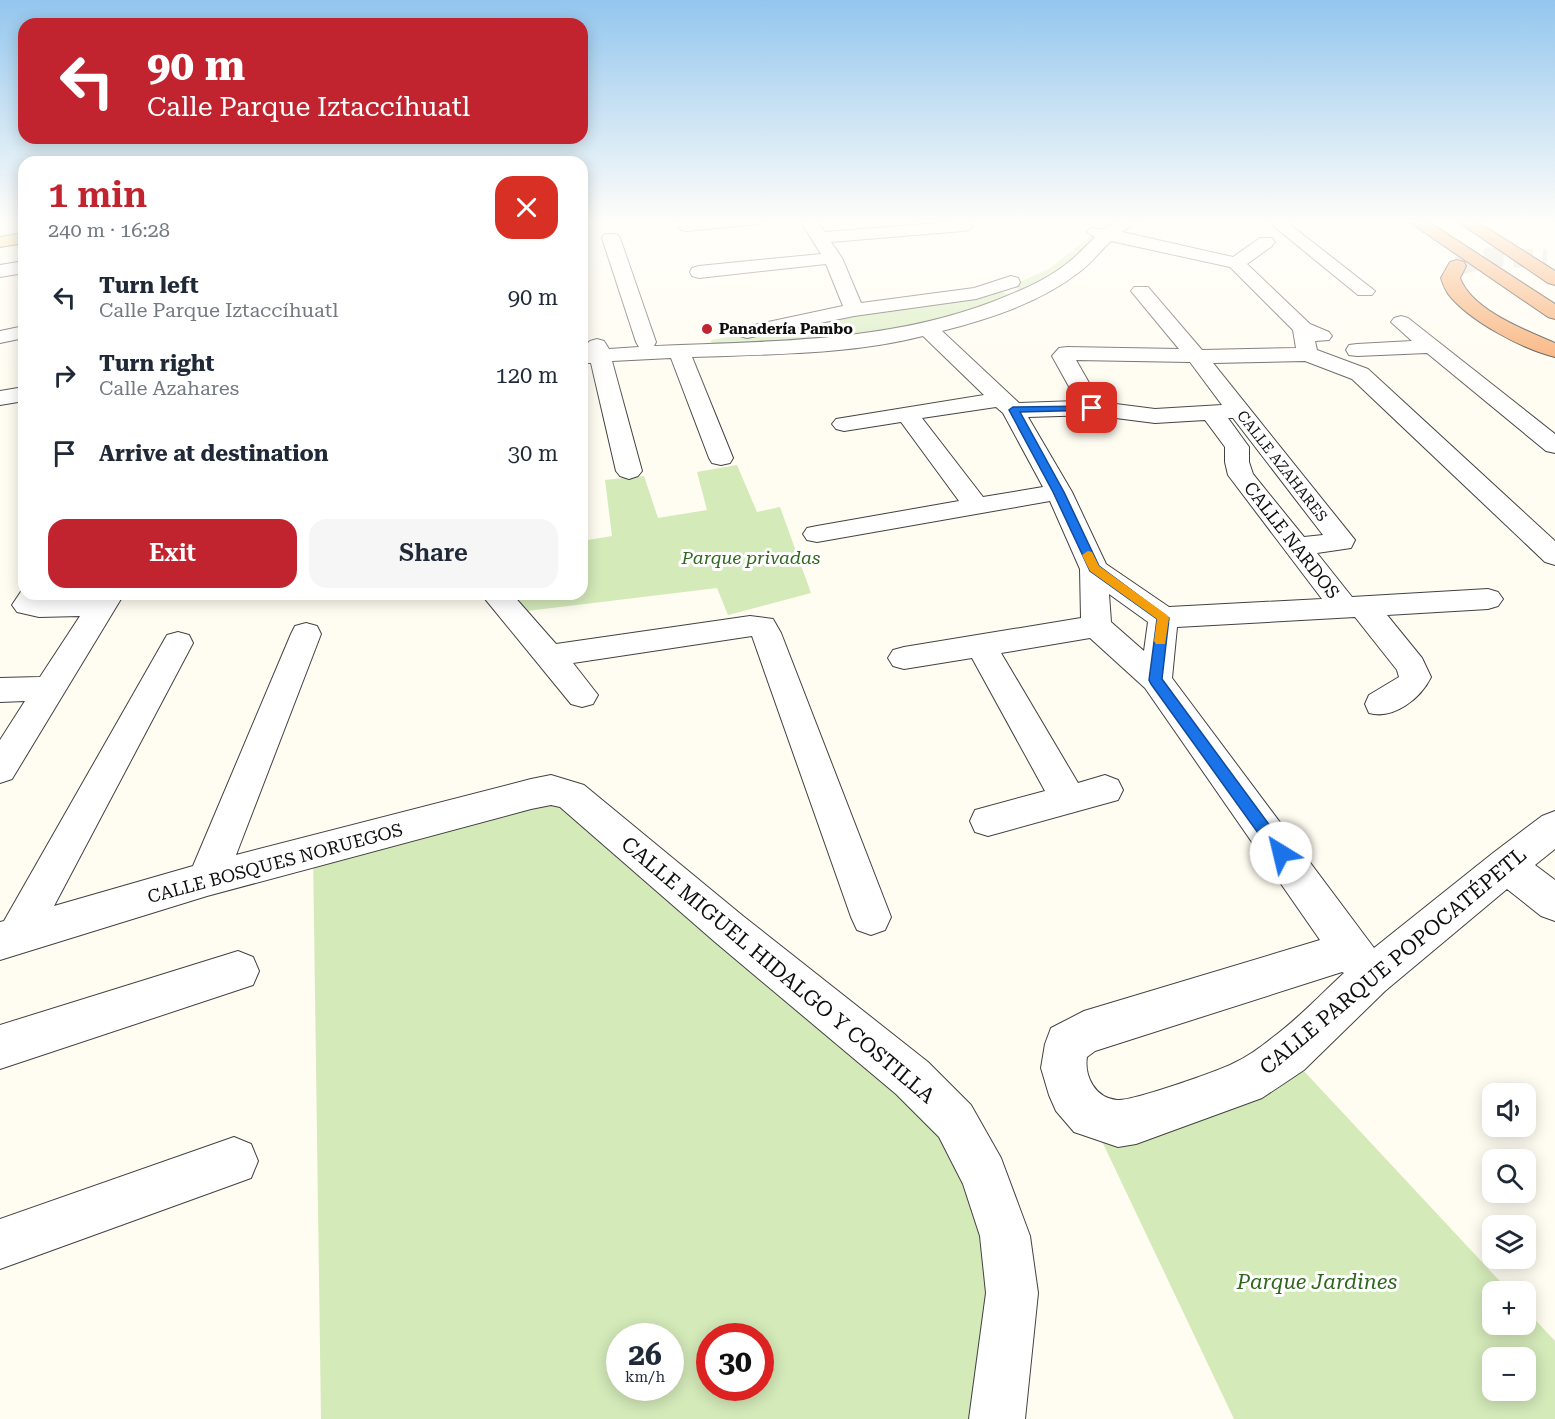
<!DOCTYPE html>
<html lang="en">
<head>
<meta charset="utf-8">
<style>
  :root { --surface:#fff; --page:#f6f6f7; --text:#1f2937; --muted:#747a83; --accent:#c2242f }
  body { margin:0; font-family:"Roboto Serif",serif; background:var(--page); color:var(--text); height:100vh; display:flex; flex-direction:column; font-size:22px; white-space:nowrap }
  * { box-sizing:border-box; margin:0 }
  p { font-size:20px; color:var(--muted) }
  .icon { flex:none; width:33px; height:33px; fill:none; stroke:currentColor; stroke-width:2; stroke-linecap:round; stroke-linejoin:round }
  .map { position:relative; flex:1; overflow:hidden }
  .side { position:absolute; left:18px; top:156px; width:570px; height:444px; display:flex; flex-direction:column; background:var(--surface); border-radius:18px; box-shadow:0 3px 15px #0003 }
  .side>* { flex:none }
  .banner { position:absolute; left:18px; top:18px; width:570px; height:126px; border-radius:18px; box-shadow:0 3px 15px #0003; background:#c2242f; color:#fff; overflow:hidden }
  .tools { position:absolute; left:1482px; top:1083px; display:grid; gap:12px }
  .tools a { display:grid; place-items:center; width:54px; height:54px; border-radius:12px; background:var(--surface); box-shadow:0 3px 15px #0003; font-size:30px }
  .speed { position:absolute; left:606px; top:1323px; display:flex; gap:12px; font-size:30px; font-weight:700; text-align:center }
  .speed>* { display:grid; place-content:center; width:78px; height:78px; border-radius:50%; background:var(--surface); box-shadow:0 3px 15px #0003; line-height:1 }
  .speed small { font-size:15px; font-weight:400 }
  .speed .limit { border:9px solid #d22; background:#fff; color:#111 }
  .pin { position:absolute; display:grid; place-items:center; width:51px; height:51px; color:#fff; margin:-26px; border-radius:12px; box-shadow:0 3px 9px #0006 }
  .me { position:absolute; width:66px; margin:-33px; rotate:324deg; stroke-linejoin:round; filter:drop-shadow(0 0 4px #0008) }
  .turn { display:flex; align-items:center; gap:21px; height:126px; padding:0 30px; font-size:27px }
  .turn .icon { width:78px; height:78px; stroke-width:2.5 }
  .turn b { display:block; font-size:42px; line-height:51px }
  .round { display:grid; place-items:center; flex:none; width:63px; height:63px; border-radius:18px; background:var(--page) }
  .overview { display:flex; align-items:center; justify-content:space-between; height:102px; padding:0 30px }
  h1 { font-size:36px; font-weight:600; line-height:45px; color:var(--accent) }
  .action { display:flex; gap:12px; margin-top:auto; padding:12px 30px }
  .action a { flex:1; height:69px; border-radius:18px; background:var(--accent); color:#fff; font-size:24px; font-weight:600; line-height:69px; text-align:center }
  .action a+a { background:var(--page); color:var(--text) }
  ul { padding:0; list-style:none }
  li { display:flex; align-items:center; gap:18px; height:78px; padding:0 30px }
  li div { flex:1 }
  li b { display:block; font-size:22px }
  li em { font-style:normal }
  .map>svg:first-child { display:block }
</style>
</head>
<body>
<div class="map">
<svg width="1555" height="1419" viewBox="0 0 1555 1419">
  <rect width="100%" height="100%" fill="#fffcf1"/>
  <!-- green -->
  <path fill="#d4eab9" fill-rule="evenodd" d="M 1093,234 L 1104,236 L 1088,251 L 1024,292 L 1011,286 L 1049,269 Z
    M 1001,291 L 1013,297 L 891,335 L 713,348 L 711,340 Z
    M 737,465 L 757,512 L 780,507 L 811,593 L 728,615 L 717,588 L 527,611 L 511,594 L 582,594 L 582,541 L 612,536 L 605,480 L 644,476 L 658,518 L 707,510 L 697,472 Z
    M 551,790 L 729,929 L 984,1175 L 997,1419 L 321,1419 L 313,851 ZM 620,1336 L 670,1336 L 670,1388 L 620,1388 ZM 710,1336 L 760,1336 L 760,1388 L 710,1388 Z
    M 1288,1054 L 1509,1291 L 1492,1292 L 1492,1324 L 1526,1324 L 1526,1310 L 1555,1341 L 1555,1419 L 1234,1419 L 1090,1116 ZM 1492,1358 L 1526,1358 L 1526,1390 L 1492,1390 Z"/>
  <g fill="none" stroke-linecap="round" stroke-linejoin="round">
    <!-- highway-tunnel -->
    <path stroke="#dbd8cf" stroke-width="19" stroke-dasharray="19 10" stroke-linecap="butt" d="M 1457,266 L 1490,257 L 1547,259"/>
    <defs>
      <path id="minor" d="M 710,219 L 765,219 L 763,223 L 757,224 L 687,231 L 681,230 L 678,226 L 681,222 Z
        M 799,219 L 815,219 L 825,232 L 963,221 L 969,222 L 972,226 L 969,230 L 963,231 L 831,242 L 842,258 L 861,303 L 974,288 L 1011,276 L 1018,278 L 1020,282 L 1018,286 L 976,299 L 854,316 L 747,338 L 740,336 L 737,332 L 740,328 L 843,306 L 826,264 L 699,278 L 692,276 L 690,272 L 692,268 L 699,266 L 821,254 Z
        M 1121,219 L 1141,219 L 1122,232 L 1233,257 L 1260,238 L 1272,238 L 1275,242 L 1272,246 L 1247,264 L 1310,324 L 1329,332 L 1332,336 L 1329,340 L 1315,341 L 1317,350 L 1368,369 L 1555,541 L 1555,565 L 1545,562 L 1352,379 L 1305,361 L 1213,363 L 1355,540 L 1351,548 L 1317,553 L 1352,597 L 1488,589 L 1498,592 L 1503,599 L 1498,606 L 1488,609 L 1387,615 L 1422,658 L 1431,677 C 1421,698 1394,720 1369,713 L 1365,704 L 1369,695 L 1399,677 L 1397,670 L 1355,617 L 1177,627 L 1172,678 L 1374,948 L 1493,853 L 1542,816 L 1555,811 L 1555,849 L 1535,865 L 1555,880 L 1555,921 L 1541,916 L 1507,889 L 1385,991 L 1304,1070 L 1262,1098 L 1136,1144 L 1118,1147 L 1074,1132 L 1056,1111 L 1049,1095 L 1041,1068 L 1045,1044 L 1051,1028 L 1084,1011 L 1320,940 L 1145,688 L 1090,638 L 1001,653 L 1078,783 L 1105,775 L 1118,780 L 1123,790 L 1118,800 L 988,836 L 975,832 L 970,821 L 975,810 L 1045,791 L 972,658 L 904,669 L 893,666 L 888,658 L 893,650 L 904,647 L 1081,618 L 1080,569 L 1050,501 L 817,542 L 807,540 L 803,534 L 807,528 L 817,526 L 959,501 L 901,422 L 844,431 L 836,429 L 832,424 L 836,419 L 984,395 L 923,336 C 849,355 769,354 692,357 L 733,458 L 730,463 L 721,465 L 712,463 L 709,458 L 671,358 L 612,361 L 642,471 L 638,476 L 629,479 L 620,476 L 616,471 L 591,363 L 582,363 L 582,351 L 588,350 L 586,345 L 590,341 L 597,339 L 604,341 L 609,349 L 639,347 L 636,342 L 602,238 L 605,234 L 617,234 L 620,238 L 656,342 L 654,346 C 768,341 884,343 992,302 C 1017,292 1043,282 1065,265 C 1076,257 1085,247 1095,237 L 1087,232 L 1090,228 L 1104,229 ZM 1111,241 L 1230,267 L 1293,330 L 1296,348 L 1202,350 L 1148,287 L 1134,287 L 1131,291 L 1179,349 L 1067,347 L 1059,348 L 1052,356 L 1077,401 L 1019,403 L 942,331 C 989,319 1039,303 1078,273 C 1091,264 1100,251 1111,241 ZM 1076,360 L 1190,362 L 1222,405 L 1155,409 L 1100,402 ZM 996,407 L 1003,413 L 1043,487 L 983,497 L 922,418 ZM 1092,415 L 1155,423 L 1205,420 L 1225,447 L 1225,462 L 1228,475 L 1322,599 L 1169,607 L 1106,564 L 1072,492 L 1028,417 ZM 1228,418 L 1233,418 L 1323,535 L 1304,537 L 1253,474 L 1249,462 L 1249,447 ZM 1109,594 L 1148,622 L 1144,651 L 1111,622 ZM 1342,972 L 1344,973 C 1320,995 1298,1019 1272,1038 C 1261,1047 1247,1057 1234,1063 C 1219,1071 1130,1102 1117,1100 C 1095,1098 1084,1076 1087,1057 L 1095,1051 Z
        M 1265,219 L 1283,219 L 1375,291 L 1372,295 L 1358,295 Z
        M 24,261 L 24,273 L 0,277 L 0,265 Z
        M 1401,316 L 1408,318 L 1555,434 L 1555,453 L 1546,451 L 1427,353 L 1357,356 L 1349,355 L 1346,350 L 1349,345 L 1357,344 L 1412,341 L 1391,322 L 1394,318 Z
        M 24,326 L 24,338 L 0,343 L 0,331 Z
        M 24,387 L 24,401 L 0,405 L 0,391 Z
        M 24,587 L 24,594 L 49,594 L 47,597 L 124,594 L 12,779 L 0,783 L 0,740 L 25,701 L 0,702 L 0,678 L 40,677 L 80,616 L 39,617 L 17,612 L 12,605 Z
        M 481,594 L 512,594 L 556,644 L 750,616 L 773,619 L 781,633 L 891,917 L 885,930 L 871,935 L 857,930 L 851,917 L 752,636 L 573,663 L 598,695 L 593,704 L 582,707 L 571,704 Z
        M 306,623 L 317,626 L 321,634 L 236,855 L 531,779 L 551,775 L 584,785 L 743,916 L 928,1062 L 971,1105 L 1001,1158 L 1030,1236 L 1038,1293 L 1025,1419 L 969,1419 L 986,1293 L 980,1236 L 963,1184 L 939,1137 L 896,1094 L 715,942 L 560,807 L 551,805 L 531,809 L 207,896 L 0,960 L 0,922 L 4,921 L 167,635 L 178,632 L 189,635 L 193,643 L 54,906 L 193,866 L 291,634 L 295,626 Z
        M 238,951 L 253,957 L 259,971 L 253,985 L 0,1069 L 0,1025 Z
        M 234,1137 L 251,1144 L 258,1161 L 251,1178 L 0,1269 L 0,1219 Z"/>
      <path id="major" d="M 24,233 L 24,243 L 0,247 L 0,237 Z"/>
      <path id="highway" d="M 1405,219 L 1424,219 L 1555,304 L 1555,319 L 1548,317 Z
        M 1454,219 L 1473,219 L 1555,271 L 1555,285 L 1548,283 Z
        M 1457,260 L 1464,262 L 1466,266 L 1460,278 C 1472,310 1525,330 1555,343 L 1555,357 C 1522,349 1470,321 1449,295 C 1445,290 1443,284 1441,278 L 1450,262 Z"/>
    </defs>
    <!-- minor casing -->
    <use href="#minor" stroke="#424242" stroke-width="2"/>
    <!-- major casing -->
    <use href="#major" stroke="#202020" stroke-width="2"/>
    <!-- highway casing -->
    <use href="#highway" stroke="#202020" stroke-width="2"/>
    <!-- minor -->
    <use href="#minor" fill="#fff" fill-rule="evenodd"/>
    <!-- major -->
    <use href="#major" fill="#fad265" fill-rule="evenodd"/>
    <!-- highway -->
    <use href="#highway" fill="#f69c57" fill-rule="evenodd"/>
  </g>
  <!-- sky -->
  <linearGradient id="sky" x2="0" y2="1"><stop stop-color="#93c6ee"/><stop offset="0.53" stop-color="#fffef9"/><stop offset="1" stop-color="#fffef9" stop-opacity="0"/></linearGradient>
  <rect width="1555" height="417" fill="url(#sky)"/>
  <!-- route -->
  <path fill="#1a73e8" stroke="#114b97" stroke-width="1.5" d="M 1092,406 L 1097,408 L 1096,410 L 1020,412 L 1064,492 L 1099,566 L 1169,618 L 1162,679 L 1287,849 L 1289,853 L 1287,858 L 1281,860 L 1276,858 L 1151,684 L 1149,680 L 1157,619 L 1090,571 L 1053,492 L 1009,410 L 1013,407 Z"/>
  <!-- slow -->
  <path fill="#f59e0b" d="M 1088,551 L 1092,552 L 1099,566 L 1167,615 L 1169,618 L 1165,644 L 1156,644 L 1154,641 L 1157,619 L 1090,571 L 1082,555 Z"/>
  <!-- markers -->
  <circle fill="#c2242f" stroke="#fff" stroke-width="2" cx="707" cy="329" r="6"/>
  <g text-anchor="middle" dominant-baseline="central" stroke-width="6" stroke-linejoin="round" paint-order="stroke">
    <!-- far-poi labels -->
    <g font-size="15" font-weight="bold" fill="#0f0f0f" stroke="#fff" text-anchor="start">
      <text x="719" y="329">Panadería Pambo</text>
    </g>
    <!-- far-street labels -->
    <g font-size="15" fill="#0f0f0f" stroke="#fff">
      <text transform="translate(1282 466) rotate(52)">CALLE AZAHARES</text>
    </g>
    <!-- street labels -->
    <g font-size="18" fill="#0f0f0f" stroke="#fff">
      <text transform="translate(1292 540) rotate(52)">CALLE NARDOS</text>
      <text transform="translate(275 863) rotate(-15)">CALLE BOSQUES NORUEGOS</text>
    </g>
    <!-- park labels -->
    <g font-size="18" font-style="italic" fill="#2f681d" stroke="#fff">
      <text x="751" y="557">Parque privadas</text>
    </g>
    <!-- near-street labels -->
    <g font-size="21" fill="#0f0f0f" stroke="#fff">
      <text transform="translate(1393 961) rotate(-40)">CALLE PARQUE POPOCATÉPETL</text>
      <text transform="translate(778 970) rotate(40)">CALLE MIGUEL HIDALGO Y COSTILLA</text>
    </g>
    <!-- near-park labels -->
    <g font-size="21" font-style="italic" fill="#2f681d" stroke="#fff">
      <text x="1317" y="1282">Parque Jardines</text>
    </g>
  </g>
</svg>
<div class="tools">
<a><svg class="icon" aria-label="sound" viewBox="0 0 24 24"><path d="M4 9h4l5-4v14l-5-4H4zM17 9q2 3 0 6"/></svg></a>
<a><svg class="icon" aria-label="search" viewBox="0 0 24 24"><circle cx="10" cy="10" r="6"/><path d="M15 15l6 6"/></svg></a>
<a><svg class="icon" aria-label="layers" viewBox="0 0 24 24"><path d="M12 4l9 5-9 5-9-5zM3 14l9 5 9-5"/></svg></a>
<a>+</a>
<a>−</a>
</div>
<div class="speed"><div>26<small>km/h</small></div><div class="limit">30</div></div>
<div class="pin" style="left:1092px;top:408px;background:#d93025"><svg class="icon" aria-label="arrive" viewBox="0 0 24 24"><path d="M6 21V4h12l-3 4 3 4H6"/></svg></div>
<svg class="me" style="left:1281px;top:853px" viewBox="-20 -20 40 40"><circle r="19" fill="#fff"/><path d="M0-13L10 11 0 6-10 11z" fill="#1a73e8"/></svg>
<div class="banner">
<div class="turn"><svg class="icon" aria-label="left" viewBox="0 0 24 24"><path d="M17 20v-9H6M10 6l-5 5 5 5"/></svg><div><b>90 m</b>Calle Parque Iztaccíhuatl</div></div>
</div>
<section class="side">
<div class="overview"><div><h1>1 min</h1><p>240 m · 16:28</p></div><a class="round" style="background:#d93025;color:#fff"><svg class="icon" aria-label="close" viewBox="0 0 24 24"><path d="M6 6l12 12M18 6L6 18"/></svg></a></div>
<ul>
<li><svg class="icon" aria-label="left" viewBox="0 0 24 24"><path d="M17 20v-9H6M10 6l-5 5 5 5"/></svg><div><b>Turn left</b><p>Calle Parque Iztaccíhuatl</p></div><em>90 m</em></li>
<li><svg class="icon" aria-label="right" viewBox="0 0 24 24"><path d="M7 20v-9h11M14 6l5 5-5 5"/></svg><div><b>Turn right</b><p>Calle Azahares</p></div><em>120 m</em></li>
<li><svg class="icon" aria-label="arrive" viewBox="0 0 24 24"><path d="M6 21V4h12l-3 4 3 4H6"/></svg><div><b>Arrive at destination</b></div><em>30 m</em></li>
</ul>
<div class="action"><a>Exit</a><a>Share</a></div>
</section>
</div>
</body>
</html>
